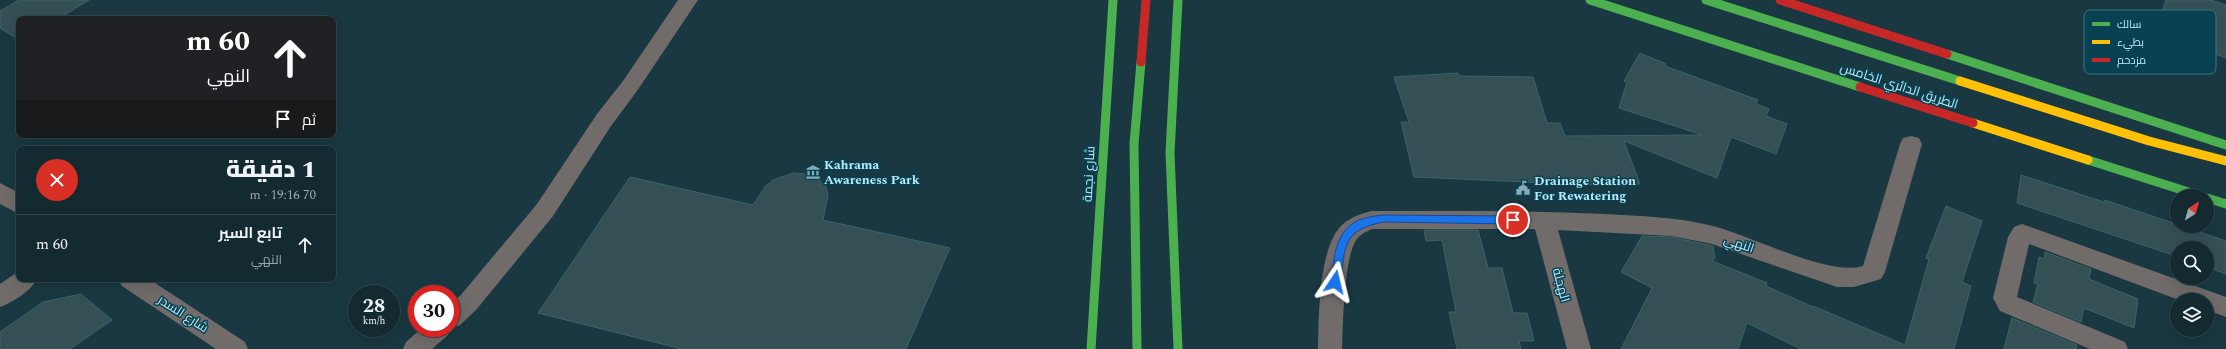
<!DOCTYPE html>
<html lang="ar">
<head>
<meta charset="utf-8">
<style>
  :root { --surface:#132a31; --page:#1c3239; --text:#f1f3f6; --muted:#9da7ab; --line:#32464d }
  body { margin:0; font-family:Spectral,Cairo,serif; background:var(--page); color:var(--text); direction:rtl; height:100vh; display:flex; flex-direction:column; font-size:15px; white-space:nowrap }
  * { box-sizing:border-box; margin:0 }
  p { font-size:13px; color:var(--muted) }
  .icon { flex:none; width:22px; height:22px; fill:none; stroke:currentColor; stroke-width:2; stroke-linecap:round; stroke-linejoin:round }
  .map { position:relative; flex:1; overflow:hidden; direction:ltr }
  .sheet { position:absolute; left:16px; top:146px; width:320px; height:136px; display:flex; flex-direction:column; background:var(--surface); border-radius:8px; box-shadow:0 4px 16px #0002,0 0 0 1px var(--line); direction:rtl }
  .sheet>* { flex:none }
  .top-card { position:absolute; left:16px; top:16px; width:320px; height:122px; border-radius:8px; box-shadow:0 4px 16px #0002,0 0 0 1px var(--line); direction:rtl; background:#202124; color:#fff; overflow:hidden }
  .needle { width:26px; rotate:37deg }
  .controls { position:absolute; left:2170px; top:189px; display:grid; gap:8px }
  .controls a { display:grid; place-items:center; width:44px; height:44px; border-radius:50%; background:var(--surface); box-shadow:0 4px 16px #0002,0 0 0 1px var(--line); font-size:20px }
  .speed { position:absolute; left:348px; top:285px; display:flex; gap:8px; font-size:20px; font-weight:700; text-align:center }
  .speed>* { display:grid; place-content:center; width:52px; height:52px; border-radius:50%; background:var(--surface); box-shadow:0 4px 16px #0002,0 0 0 1px var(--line); line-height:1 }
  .speed small { font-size:10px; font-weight:400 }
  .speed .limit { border:6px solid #d22; background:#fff; color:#111 }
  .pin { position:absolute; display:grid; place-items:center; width:34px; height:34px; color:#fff; margin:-17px; border:2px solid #fff; border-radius:50%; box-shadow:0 1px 4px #0007 }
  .me { position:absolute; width:44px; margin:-22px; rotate:10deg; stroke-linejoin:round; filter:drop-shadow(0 0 3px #0008) }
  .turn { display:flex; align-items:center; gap:14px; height:84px; padding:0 20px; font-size:18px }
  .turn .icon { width:52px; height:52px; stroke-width:2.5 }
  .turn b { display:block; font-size:28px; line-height:34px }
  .then { display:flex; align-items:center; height:38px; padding:0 20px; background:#0003; gap:8px; font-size:15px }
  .round { display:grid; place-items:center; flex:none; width:42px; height:42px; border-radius:21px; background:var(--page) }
  .overview { display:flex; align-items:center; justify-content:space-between; height:68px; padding:0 20px }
  h1 { font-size:24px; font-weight:800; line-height:30px }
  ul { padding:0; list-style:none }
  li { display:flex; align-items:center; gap:12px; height:60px; padding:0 20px; border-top:1px solid var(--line) }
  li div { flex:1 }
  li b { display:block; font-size:15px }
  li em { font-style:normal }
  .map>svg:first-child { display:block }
</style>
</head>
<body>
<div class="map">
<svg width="2226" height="349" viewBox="0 0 2226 349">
  <rect width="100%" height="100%" fill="#193841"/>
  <!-- building -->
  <path fill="#355055" stroke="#3b646a" d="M 19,0 L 89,0 L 58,19 L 19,19 L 19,40 L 0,28 L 0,11 Z
    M 2166,0 L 2211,0 L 2226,5 L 2226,58 L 2156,32 Z
    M 1640,53 L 1666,64 L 1665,66 L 1758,100 L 1756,104 L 1769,109 L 1766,116 L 1787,124 L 1776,154 L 1731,137 L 1717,178 L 1624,141 L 1640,184 L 1595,185 L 1414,177 L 1401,122 L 1409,122 L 1394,77 L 1458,73 L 1459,76 L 1533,77 L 1547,123 L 1560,123 L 1565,136 L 1703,135 L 1619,108 L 1627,82 L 1624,81 Z
    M 793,173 L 814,175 L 826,187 L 828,195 L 823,220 L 950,248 L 906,349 L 682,349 L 538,313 L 630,177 L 753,205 L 765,187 L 773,180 Z
    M 2021,175 L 2104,202 L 2105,200 L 2226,241 L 2226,274 L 2207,267 L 2207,248 L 2174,248 L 2173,255 L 2017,203 Z
    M 1946,206 L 1982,221 L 1962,282 L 1971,286 L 1954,349 L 1801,349 L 1747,323 L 1738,349 L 1621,349 L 1652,288 L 1621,272 L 1642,236 L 1671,237 L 1713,246 L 1715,258 L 1712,261 L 1767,283 L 1766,286 L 1813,307 L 1813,306 L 1905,345 L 1929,259 L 1926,258 Z
    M 1424,230 L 1478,230 L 1488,268 L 1502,268 L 1513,313 L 1527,313 L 1534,341 L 1519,341 L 1521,349 L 1457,349 L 1449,312 L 1456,312 L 1442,240 L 1426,241 Z
    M 2045,252 L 2091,269 L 2089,279 L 2138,299 L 2134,328 L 2084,308 L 2081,322 L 2033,302 L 2038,284 L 2034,283 L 2039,257 L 2044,259 Z
    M 81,294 L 112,320 L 70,349 L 0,349 L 0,332 L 43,302 Z
    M 2012,318 L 2077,345 L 2076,349 L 2004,349 Z"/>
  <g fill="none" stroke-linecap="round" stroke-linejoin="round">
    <!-- street -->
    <path fill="#716c6a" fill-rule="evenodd" d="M 678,0 L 698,0 L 637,91 L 611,126 L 553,216 L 476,310 L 460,325 L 451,328 L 448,335 L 432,349 L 403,349 L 406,342 L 422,328 L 451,328 L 451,303 L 460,296 L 537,204 L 597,114 L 623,81 Z
      M 1911,136 L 1919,138 L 1922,144 L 1885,272 L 1881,279 L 1854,287 L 1837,287 L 1712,244 L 1671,236 L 1558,230 L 1591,349 L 1567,349 L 1535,229 L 1372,229 C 1365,232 1358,236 1355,242 C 1344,262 1343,324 1342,349 L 1318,349 C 1319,317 1318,246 1343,224 C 1351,217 1361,214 1371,211 C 1449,211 1527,210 1604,214 C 1641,216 1677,217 1713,226 C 1750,235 1829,277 1863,266 L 1900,144 L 1903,138 Z
      M 0,183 L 19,193 L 19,214 L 0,204 Z
      M 2022,224 L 2226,297 L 2226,317 L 2207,310 L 2207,300 L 2179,300 L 2029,244 L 2017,297 L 2125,342 L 2128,349 L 2090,349 L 2000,311 L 1993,298 L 2008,237 L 2014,227 Z
      M 19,271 L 19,279 L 37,279 C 30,292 13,302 0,307 L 0,284 Z
      M 118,279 L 149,279 L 245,342 L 248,349 L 216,349 L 122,286 Z"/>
    <!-- fast -->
    <path stroke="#4caf50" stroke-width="9" d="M 1178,0 L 1170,153 L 1178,349
      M 1590,0 L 1860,87
      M 1706,0 L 1960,81
      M 1947,54 L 2226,145
      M 2088,160 L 2201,196
      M 2207,198 L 2226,204
      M 1091,349 L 1113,0
      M 1137,349 L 1134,144 L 1141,62"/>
    <!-- slow -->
    <path stroke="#ffc107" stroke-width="9" d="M 1960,81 L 2149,141 L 2226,161
      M 1973,123 L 2088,160"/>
    <!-- jam -->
    <path stroke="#c62828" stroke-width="9" d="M 1780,0 L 1947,54
      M 1141,62 L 1146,0
      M 1860,87 L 1973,123"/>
  </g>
  <!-- route -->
  <path fill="#1a73e8" stroke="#114b97" d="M 1383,215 L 1513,216 L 1518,220 L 1513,224 L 1383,222 C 1342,231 1346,245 1340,282 L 1335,286 L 1332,285 L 1331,282 C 1334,260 1334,231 1359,220 C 1366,217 1375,216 1383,215 Z"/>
  <!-- icons -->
  <defs>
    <symbol id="museum-bare" viewBox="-9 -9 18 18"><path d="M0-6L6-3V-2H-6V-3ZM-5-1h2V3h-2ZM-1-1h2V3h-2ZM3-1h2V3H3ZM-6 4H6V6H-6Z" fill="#84acb9" stroke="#084252" stroke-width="2.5" paint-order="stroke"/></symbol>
    <symbol id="civic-bare" viewBox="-9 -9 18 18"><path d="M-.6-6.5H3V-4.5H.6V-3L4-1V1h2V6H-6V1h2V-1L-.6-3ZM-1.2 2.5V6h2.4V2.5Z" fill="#84acb9" stroke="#084252" stroke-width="2.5" paint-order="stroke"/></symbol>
  </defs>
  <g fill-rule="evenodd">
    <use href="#museum-bare" x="803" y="162" width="20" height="20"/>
    <use href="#civic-bare" x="1513" y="178" width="20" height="20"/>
  </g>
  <g text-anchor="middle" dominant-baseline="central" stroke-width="3" stroke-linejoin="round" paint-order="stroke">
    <!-- street labels -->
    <g font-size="13" fill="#bdeaf9" stroke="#084252">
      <text transform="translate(1899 86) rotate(18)">الطريق الدائري الخامس</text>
      <text transform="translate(1089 174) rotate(-87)">شارع نجمة</text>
      <text transform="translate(1739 244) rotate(19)">النهي</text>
      <text transform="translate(1561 285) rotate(75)">الهجلة</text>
      <text transform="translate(183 314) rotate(33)">شارع السدر</text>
    </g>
    <!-- poi labels -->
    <g font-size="13" font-weight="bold" fill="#bdeaf9" stroke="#084252" text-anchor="start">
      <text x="824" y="165">Kahrama<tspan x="824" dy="15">Awareness Park</tspan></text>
      <text x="1534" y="181">Drainage Station<tspan x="1534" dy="15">For Rewatering</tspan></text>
    </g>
  </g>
  <!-- legend -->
  <rect x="2084" y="10" width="132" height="64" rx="6" fill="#084252" stroke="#3e7484" stroke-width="1"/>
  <rect x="2092" y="22" width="18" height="4" fill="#4caf50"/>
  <rect x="2092" y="40" width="18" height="4" fill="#ffc107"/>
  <rect x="2092" y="58" width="18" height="4" fill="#c62828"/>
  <g font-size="11" fill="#bdeaf9">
    <text x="2117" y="28">سالك</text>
    <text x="2117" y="46">بطيء</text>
    <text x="2117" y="64">مزدحم</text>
  </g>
</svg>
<div class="controls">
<a><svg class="needle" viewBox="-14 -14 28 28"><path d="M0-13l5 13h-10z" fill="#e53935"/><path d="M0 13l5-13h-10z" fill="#9da7ab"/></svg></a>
<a><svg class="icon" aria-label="search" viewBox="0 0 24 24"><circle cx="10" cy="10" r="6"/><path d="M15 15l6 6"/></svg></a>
<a><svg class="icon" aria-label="layers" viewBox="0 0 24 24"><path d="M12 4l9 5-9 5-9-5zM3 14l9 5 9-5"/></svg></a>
</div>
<div class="speed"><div>28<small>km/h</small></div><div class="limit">30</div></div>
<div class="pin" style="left:1513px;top:220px;background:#d93025"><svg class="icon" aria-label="arrive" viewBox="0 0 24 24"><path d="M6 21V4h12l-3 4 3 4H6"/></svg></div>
<svg class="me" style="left:1335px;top:282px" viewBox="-20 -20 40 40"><path d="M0-17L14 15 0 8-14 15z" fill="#1a73e8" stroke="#fff" stroke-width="4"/></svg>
<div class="top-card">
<div class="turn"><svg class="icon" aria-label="ahead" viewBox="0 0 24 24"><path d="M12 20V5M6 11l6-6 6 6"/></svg><div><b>60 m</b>النهي</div></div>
<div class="then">ثم<svg class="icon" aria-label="arrive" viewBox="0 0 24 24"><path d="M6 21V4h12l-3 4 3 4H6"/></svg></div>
</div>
<section class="sheet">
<div class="overview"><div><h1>1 دقيقة</h1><p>70 m · 19:16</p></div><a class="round" style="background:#d93025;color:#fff"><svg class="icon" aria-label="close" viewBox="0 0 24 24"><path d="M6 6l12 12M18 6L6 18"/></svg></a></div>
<ul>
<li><svg class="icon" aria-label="ahead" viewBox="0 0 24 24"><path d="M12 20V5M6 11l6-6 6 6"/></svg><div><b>تابع السير</b><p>النهي</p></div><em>60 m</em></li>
</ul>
</section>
</div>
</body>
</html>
